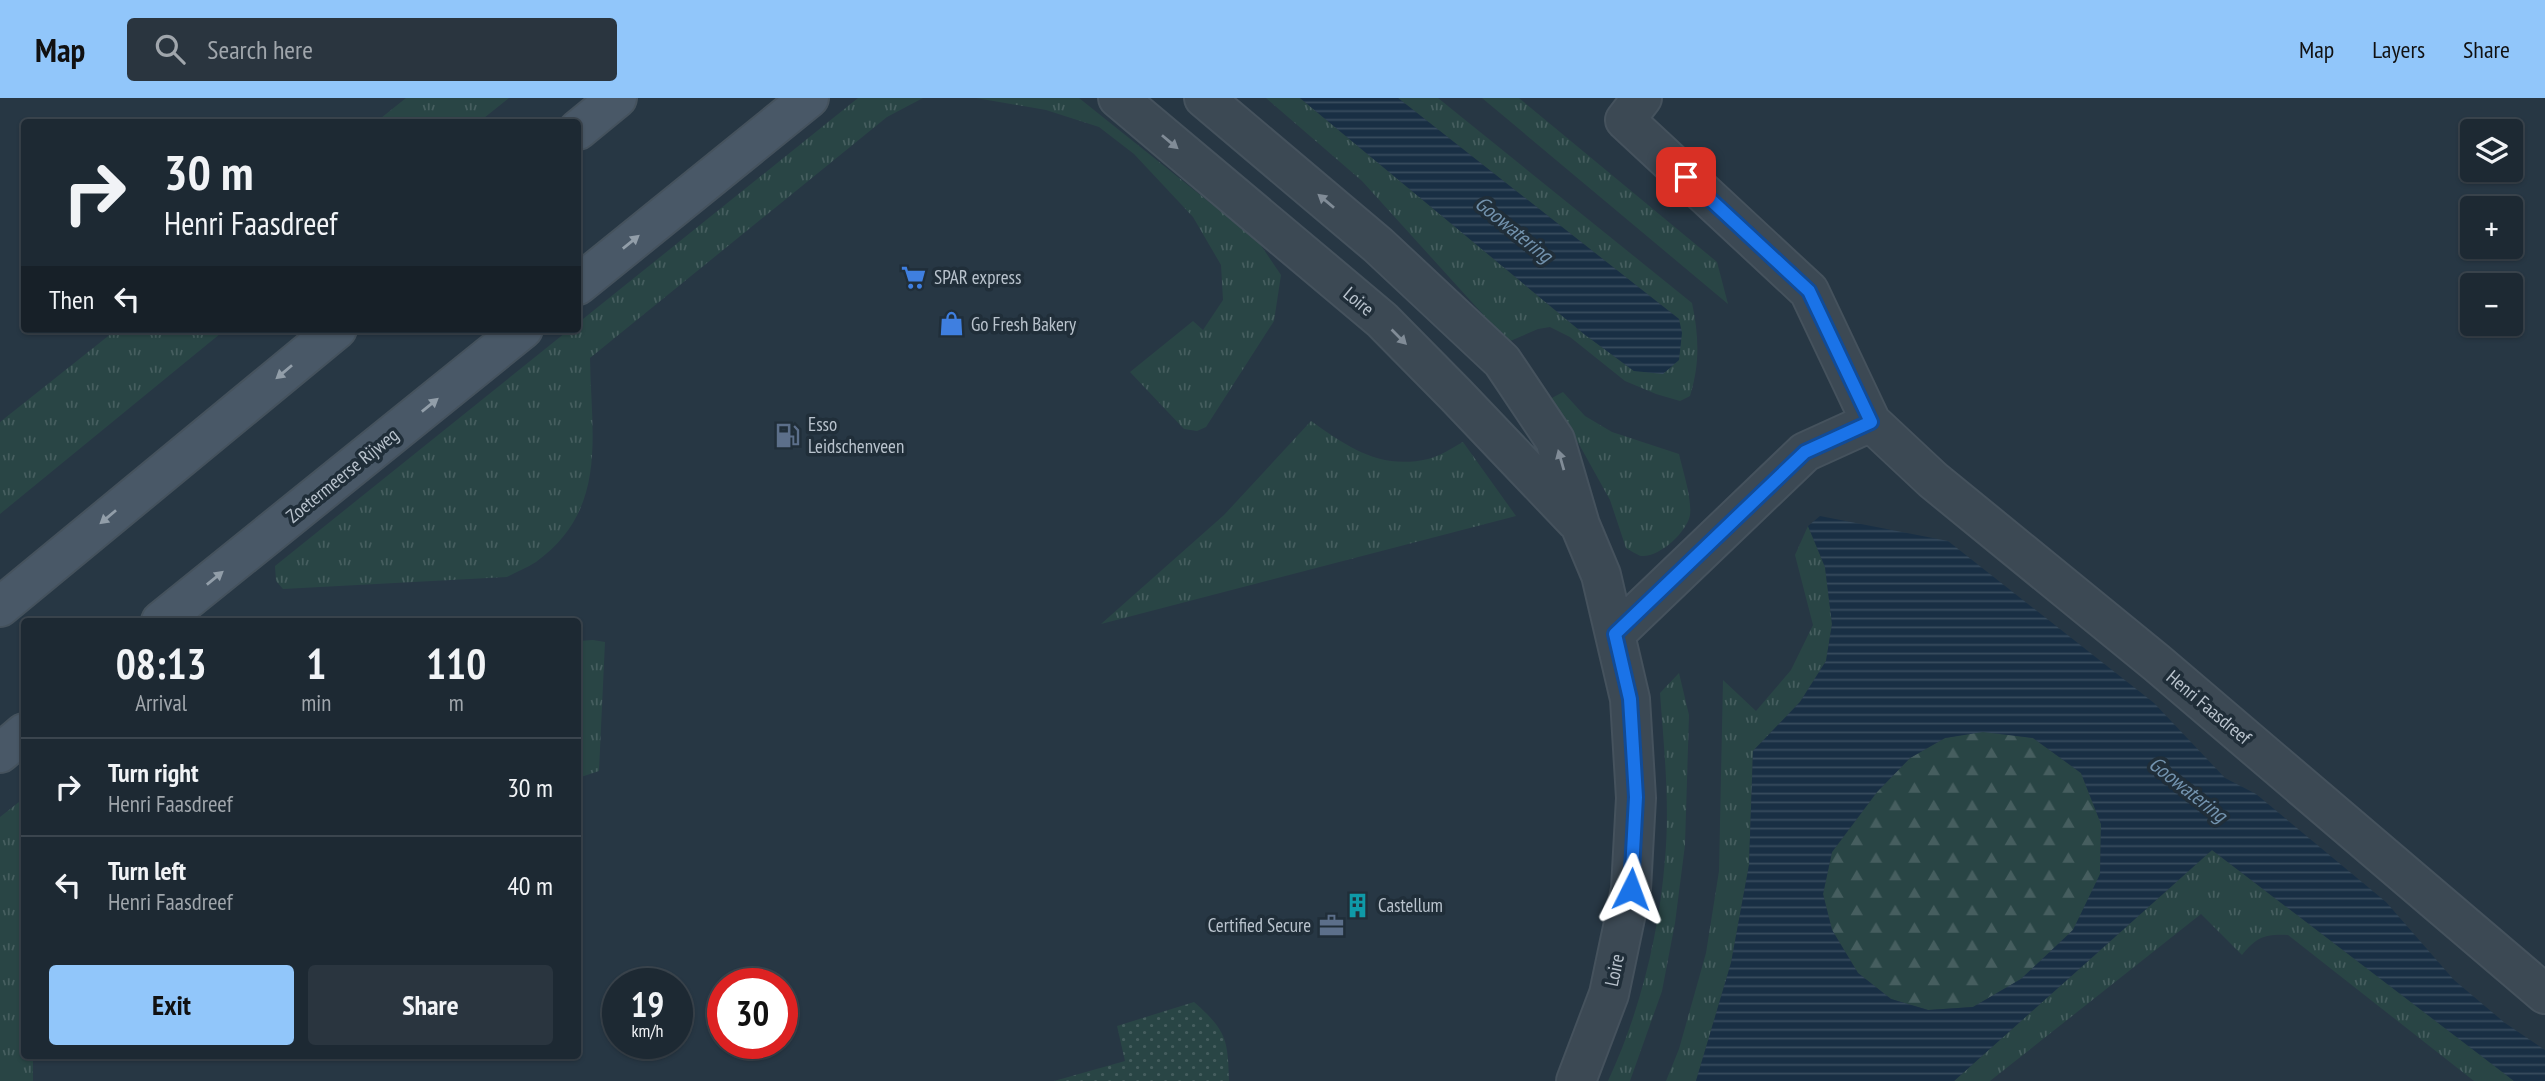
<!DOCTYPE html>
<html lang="en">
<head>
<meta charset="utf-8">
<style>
  :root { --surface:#1d2933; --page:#2a353f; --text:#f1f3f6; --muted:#a0a6ac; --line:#3b454e; --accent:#91c6fa }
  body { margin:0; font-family:"PT Sans Narrow",sans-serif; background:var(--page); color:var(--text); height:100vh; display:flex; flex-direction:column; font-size:26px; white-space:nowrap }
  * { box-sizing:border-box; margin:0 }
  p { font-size:23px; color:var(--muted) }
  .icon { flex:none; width:38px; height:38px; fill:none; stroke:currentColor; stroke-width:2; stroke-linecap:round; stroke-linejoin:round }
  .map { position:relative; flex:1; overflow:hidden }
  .drawer { position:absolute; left:21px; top:520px; width:560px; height:441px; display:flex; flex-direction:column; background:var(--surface); border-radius:7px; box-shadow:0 2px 5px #0004,0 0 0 2px var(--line) }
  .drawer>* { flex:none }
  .top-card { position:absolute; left:21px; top:21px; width:560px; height:214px; border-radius:7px; box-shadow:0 2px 5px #0004,0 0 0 2px var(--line); background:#1d2933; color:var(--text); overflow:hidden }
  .tools { position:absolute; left:2460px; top:21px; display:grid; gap:14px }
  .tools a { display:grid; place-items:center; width:63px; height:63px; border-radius:7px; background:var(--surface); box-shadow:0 2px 5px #0004,0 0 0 2px var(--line); font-size:35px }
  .speed { position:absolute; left:602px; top:870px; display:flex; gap:14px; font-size:35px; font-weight:700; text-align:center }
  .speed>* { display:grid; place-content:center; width:91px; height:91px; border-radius:50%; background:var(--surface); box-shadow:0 2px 5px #0004,0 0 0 2px var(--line); line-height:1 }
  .speed small { font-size:18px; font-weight:400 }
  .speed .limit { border:10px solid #d22; background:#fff; color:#111 }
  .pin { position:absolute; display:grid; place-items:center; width:60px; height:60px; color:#fff; margin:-30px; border-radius:14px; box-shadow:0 4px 10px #0006 }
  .me { position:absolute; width:77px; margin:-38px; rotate:3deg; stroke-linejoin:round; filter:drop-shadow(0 0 5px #0008) }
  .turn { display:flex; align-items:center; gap:24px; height:147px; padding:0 28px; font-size:32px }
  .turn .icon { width:91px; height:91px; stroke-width:2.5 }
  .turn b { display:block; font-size:49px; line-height:60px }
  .then { display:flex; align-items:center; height:66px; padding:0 28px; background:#0003; gap:14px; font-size:26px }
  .eta { display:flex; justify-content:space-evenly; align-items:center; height:119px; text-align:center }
  .eta b { font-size:42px; font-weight:800; line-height:49px }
  .primary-button { display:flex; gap:14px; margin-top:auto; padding:14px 28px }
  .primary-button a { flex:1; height:80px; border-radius:7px; background:var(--accent); color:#111; font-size:28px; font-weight:800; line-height:80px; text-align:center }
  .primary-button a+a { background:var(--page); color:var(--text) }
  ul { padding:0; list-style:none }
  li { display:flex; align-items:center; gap:21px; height:98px; padding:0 28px; border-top:2px solid var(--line) }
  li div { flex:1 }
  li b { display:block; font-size:26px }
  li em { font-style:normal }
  header { display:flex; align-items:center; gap:42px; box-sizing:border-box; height:98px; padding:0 35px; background:var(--accent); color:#111 }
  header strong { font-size:33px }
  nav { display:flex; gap:38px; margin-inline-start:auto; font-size:24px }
  .search { width:490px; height:63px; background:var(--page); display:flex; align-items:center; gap:18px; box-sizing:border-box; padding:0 24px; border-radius:7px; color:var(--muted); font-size:26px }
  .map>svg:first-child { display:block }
</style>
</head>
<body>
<header>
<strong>Map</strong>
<div class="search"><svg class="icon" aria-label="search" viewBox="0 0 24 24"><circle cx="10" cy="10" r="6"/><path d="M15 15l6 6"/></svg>Search here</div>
<nav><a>Map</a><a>Layers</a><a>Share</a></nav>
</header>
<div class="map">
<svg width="2545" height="983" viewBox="0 0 2545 983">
  <defs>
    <pattern id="grass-tufts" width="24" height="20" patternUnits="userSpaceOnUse" patternTransform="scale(1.75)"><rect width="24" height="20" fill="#294545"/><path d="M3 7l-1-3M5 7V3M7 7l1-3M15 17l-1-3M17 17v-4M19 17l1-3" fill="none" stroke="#465e5f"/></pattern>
    <pattern id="forest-firs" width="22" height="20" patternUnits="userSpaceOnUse" patternTransform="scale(1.75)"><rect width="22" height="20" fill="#294545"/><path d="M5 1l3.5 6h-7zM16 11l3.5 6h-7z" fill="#465e5f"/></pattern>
    <pattern id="park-dots" width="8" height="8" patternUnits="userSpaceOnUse" patternTransform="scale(1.75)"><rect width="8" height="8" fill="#294545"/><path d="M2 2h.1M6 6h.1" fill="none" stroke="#465e5f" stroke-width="1.8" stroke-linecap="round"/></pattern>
    <pattern id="water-rules" width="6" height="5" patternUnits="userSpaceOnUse" patternTransform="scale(1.75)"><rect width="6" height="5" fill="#192f44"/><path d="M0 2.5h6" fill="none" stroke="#384c5e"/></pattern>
  </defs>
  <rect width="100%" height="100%" fill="#273744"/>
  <!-- grass -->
  <path fill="url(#grass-tufts)" d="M 406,0 L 509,0 L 479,24 L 376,24 Z
    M 858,0 L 923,0 L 887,19 L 590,260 C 591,337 609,411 536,464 C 527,470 516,474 507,479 L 283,491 L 276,483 L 275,468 L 570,231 L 578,231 L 578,225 Z
    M 976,0 L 1079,0 L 1258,143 L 1281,177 L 1274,223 L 1206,329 L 1197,333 L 1184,331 L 1130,274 L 1193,223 L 1203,232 L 1223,202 L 1221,167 L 1193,119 L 1134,56 L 1099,29 L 1046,12 Z
    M 1266,0 L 1300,0 L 1584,236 L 1634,273 L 1679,221 L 1398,0 L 1438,0 L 1692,205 C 1699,238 1700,266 1690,298 L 1680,303 L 1656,296 L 1625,283 L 1570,239 L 1550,229 L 1538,231 L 1508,244 L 1362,83 Z
    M 1482,0 L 1519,0 L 1717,164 L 1728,206 Z
    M 117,231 L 226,231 L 0,416 L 0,324 Z
    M 1563,294 L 1585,318 L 1612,334 L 1679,356 C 1683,373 1692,401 1690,417 C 1687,434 1659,460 1641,458 C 1637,457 1630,452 1626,450 L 1610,402 L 1580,348 L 1550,301 Z
    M 1311,323 C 1348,349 1380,372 1428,361 C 1440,358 1452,350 1463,344 L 1516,418 L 1101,526 L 1224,417 Z
    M 1808,428 L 1825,469 L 1832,526 L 1826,563 L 1800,604 L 1753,653 L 1749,767 L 1731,865 L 1696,983 L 1666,983 L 1679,951 L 1706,855 L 1719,773 L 1723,582 L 1756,613 L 1791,572 L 1813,527 L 1795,457 Z
    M 593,542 L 605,544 L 599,673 L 578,680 L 578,543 Z
    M 1679,575 L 1689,617 L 1685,747 L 1675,825 L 1662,893 L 1630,983 L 1608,983 C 1640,914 1659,837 1665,761 C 1670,706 1664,650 1660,595 Z
    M 24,700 L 24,957 L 33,957 L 33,983 L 0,983 L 0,719 Z
    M 2212,752 L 2500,972 L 2514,983 L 2474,983 L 2288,837 C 2264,836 2257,839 2242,857 L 2201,816 L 1990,983 L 1954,983 Z"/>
  <!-- forest -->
  <path fill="url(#forest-firs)" d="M 1984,633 L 2033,640 L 2081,675 L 2101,726 L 2100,777 L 2073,832 L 2021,881 L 1973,909 L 1928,912 L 1891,901 L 1858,875 L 1832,832 L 1823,796 L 1832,754 L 1877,694 L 1910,660 L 1945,640 Z"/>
  <!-- park -->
  <path fill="url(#park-dots)" d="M 1194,904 C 1226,932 1228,941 1229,983 L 1054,983 L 1125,963 L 1117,928 Z"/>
  <!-- water -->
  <path fill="url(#water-rules)" fill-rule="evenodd" d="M 1300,0 L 1398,0 L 1679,221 L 1682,235 L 1679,262 L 1663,276 L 1634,273 L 1584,236 Z
    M 1820,418 L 1948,443 L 2154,605 L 2225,680 L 2256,696 L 2386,804 L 2454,882 L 2505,925 L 2545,952 L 2545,983 L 2514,983 L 2212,752 L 1954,983 L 1696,983 L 1731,865 L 1749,767 L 1753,653 L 1800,604 L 1826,563 L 1832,526 L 1825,469 L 1808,428 ZM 1983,634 L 2033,640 L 2081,675 L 2101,726 L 2100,776 L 2073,832 L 2021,881 L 1973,909 L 1928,912 L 1891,901 L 1858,875 L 1832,832 L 1823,796 L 1832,754 L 1877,694 L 1910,660 L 1945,640 Z"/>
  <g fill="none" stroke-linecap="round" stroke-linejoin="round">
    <defs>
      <path id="minor" d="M 1118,0 L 1382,222 L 1456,297 L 1576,423
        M 1204,0 L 1378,147 L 1502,263 L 1555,342 L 1580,427 L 1601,477 L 1630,601 L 1636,700 L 1631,791 L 1609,896 L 1576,983
        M 1871,324 L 1933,382 L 2157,565 L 2545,896
        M 1615,536 L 1805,354 L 1871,324 L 1809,193 L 1625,22 L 1642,0"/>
      <path id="secondary" d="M 578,32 L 617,0
        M 578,187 L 809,0
        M 0,509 L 337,231
        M 161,523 L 523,231
        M 0,655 L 24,635"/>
    </defs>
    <!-- minor casing -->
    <use href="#minor" stroke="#45525d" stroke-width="42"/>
    <!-- secondary casing -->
    <use href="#secondary" stroke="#45525d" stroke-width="42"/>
    <!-- minor -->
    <use href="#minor" stroke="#3c4954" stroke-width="38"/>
    <!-- secondary -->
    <use href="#secondary" stroke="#495867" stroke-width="38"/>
  </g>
  <!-- one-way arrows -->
  <defs><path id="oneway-solid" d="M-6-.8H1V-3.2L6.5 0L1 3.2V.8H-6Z" transform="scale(1.75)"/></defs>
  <g fill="#818c97">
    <use href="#oneway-solid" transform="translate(1170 44) rotate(40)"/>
    <use href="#oneway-solid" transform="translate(1326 103) rotate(-140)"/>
    <use href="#oneway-solid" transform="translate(1399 239) rotate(45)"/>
    <use href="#oneway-solid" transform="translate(1561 362) rotate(-106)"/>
  </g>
  <g fill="#929ea9">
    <use href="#oneway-solid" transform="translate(631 144) rotate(-39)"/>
    <use href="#oneway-solid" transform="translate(284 274) rotate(140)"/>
    <use href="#oneway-solid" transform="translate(430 307) rotate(-39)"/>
    <use href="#oneway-solid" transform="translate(108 419) rotate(140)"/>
    <use href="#oneway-solid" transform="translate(215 480) rotate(-39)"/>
  </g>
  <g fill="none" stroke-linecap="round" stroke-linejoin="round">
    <defs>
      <path id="route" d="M 1631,791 L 1636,699 L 1630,601 L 1615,536 L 1805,354 L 1871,324 L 1809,193 L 1686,79"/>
    </defs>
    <!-- route casing -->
    <use href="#route" stroke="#114b97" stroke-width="18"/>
    <!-- route -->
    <use href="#route" stroke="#1a73e8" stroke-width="12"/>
  </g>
  <!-- icons -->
  <defs>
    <symbol id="supermarket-bare" viewBox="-9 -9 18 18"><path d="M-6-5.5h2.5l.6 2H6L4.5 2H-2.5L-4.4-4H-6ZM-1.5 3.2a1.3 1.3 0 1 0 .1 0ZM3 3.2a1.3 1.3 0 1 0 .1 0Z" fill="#3f7fe0" stroke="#202e39" stroke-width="2.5" paint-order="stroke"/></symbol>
    <symbol id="shop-bare" viewBox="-9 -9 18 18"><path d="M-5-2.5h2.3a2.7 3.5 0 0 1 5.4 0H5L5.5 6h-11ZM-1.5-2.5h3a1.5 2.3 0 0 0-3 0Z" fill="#3f7fe0" stroke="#202e39" stroke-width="2.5" paint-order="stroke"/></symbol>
    <symbol id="fuel-bare" viewBox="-9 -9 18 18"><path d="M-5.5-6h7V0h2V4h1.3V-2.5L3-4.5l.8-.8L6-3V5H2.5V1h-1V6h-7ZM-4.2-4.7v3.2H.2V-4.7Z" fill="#5c6f8a" stroke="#202e39" stroke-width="2.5" paint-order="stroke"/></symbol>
    <symbol id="building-bare" viewBox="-9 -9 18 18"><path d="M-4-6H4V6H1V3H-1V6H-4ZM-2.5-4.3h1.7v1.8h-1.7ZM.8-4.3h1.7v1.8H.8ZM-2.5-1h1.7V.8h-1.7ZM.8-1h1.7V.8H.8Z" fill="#0f9aa8" stroke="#202e39" stroke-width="2.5" paint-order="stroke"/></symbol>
    <symbol id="office-bare" viewBox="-9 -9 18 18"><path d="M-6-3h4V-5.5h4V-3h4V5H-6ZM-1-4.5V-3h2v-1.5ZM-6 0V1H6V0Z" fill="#5c6f8a" stroke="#202e39" stroke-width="2.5" paint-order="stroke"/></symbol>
  </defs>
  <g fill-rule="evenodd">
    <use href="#supermarket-bare" x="896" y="162" width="35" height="35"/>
    <use href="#shop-bare" x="934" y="208" width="35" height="35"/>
    <use href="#fuel-bare" x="770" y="320" width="35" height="35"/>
    <use href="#building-bare" x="1340" y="790" width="35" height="35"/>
    <use href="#office-bare" x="1314" y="810" width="35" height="35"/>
  </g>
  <g text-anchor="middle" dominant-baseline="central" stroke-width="7" stroke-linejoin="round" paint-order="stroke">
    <!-- poi labels -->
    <g font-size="19" fill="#b9c3cd" stroke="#202e39" text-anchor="start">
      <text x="934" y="179">SPAR express</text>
      <text x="971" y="226">Go Fresh Bakery</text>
      <text x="808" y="326">Esso<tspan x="808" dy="22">Leidschenveen</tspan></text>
      <text x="1378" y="807">Castellum</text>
      <text x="1311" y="827" text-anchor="end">Certified Secure</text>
    </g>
    <!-- street labels -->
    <g font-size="19" fill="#b9c3cd" stroke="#202e39">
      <text transform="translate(1359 203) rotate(40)">Loire</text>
      <text transform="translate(342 377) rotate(-39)">Zoetermeerse Rijweg</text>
      <text transform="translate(2209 609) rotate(40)">Henri Faasdreef</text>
      <text transform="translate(1614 872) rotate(-78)">Loire</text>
    </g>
    <!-- water labels -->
    <g font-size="21" font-style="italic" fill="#7292ad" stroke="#202e39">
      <text transform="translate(1514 131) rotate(39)">Goowatering</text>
      <text transform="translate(2188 691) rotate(38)">Goowatering</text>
    </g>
  </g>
</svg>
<div class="tools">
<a><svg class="icon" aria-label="layers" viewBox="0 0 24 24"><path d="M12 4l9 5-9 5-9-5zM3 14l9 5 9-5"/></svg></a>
<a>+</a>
<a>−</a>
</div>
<div class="speed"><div>19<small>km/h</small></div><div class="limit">30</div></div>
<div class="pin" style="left:1686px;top:79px;background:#d93025"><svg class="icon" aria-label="arrive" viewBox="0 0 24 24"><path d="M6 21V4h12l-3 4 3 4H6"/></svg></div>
<svg class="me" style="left:1631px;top:791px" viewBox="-20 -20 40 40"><path d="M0-17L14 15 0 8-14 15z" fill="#1a73e8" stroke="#fff" stroke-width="4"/></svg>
<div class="top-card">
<div class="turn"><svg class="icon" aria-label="right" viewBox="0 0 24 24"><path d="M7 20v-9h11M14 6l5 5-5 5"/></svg><div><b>30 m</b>Henri Faasdreef</div></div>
<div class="then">Then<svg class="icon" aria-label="left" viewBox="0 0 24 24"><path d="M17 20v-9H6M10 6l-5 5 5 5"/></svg></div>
</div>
<section class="drawer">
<div class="eta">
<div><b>08:13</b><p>Arrival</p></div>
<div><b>1</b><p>min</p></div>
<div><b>110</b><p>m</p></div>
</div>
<ul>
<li><svg class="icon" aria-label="right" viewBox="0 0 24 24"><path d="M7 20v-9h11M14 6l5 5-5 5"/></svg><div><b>Turn right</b><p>Henri Faasdreef</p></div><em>30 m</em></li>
<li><svg class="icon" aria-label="left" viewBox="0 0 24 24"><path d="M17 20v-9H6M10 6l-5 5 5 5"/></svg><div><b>Turn left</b><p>Henri Faasdreef</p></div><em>40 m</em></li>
</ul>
<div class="primary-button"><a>Exit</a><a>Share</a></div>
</section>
</div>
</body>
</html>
